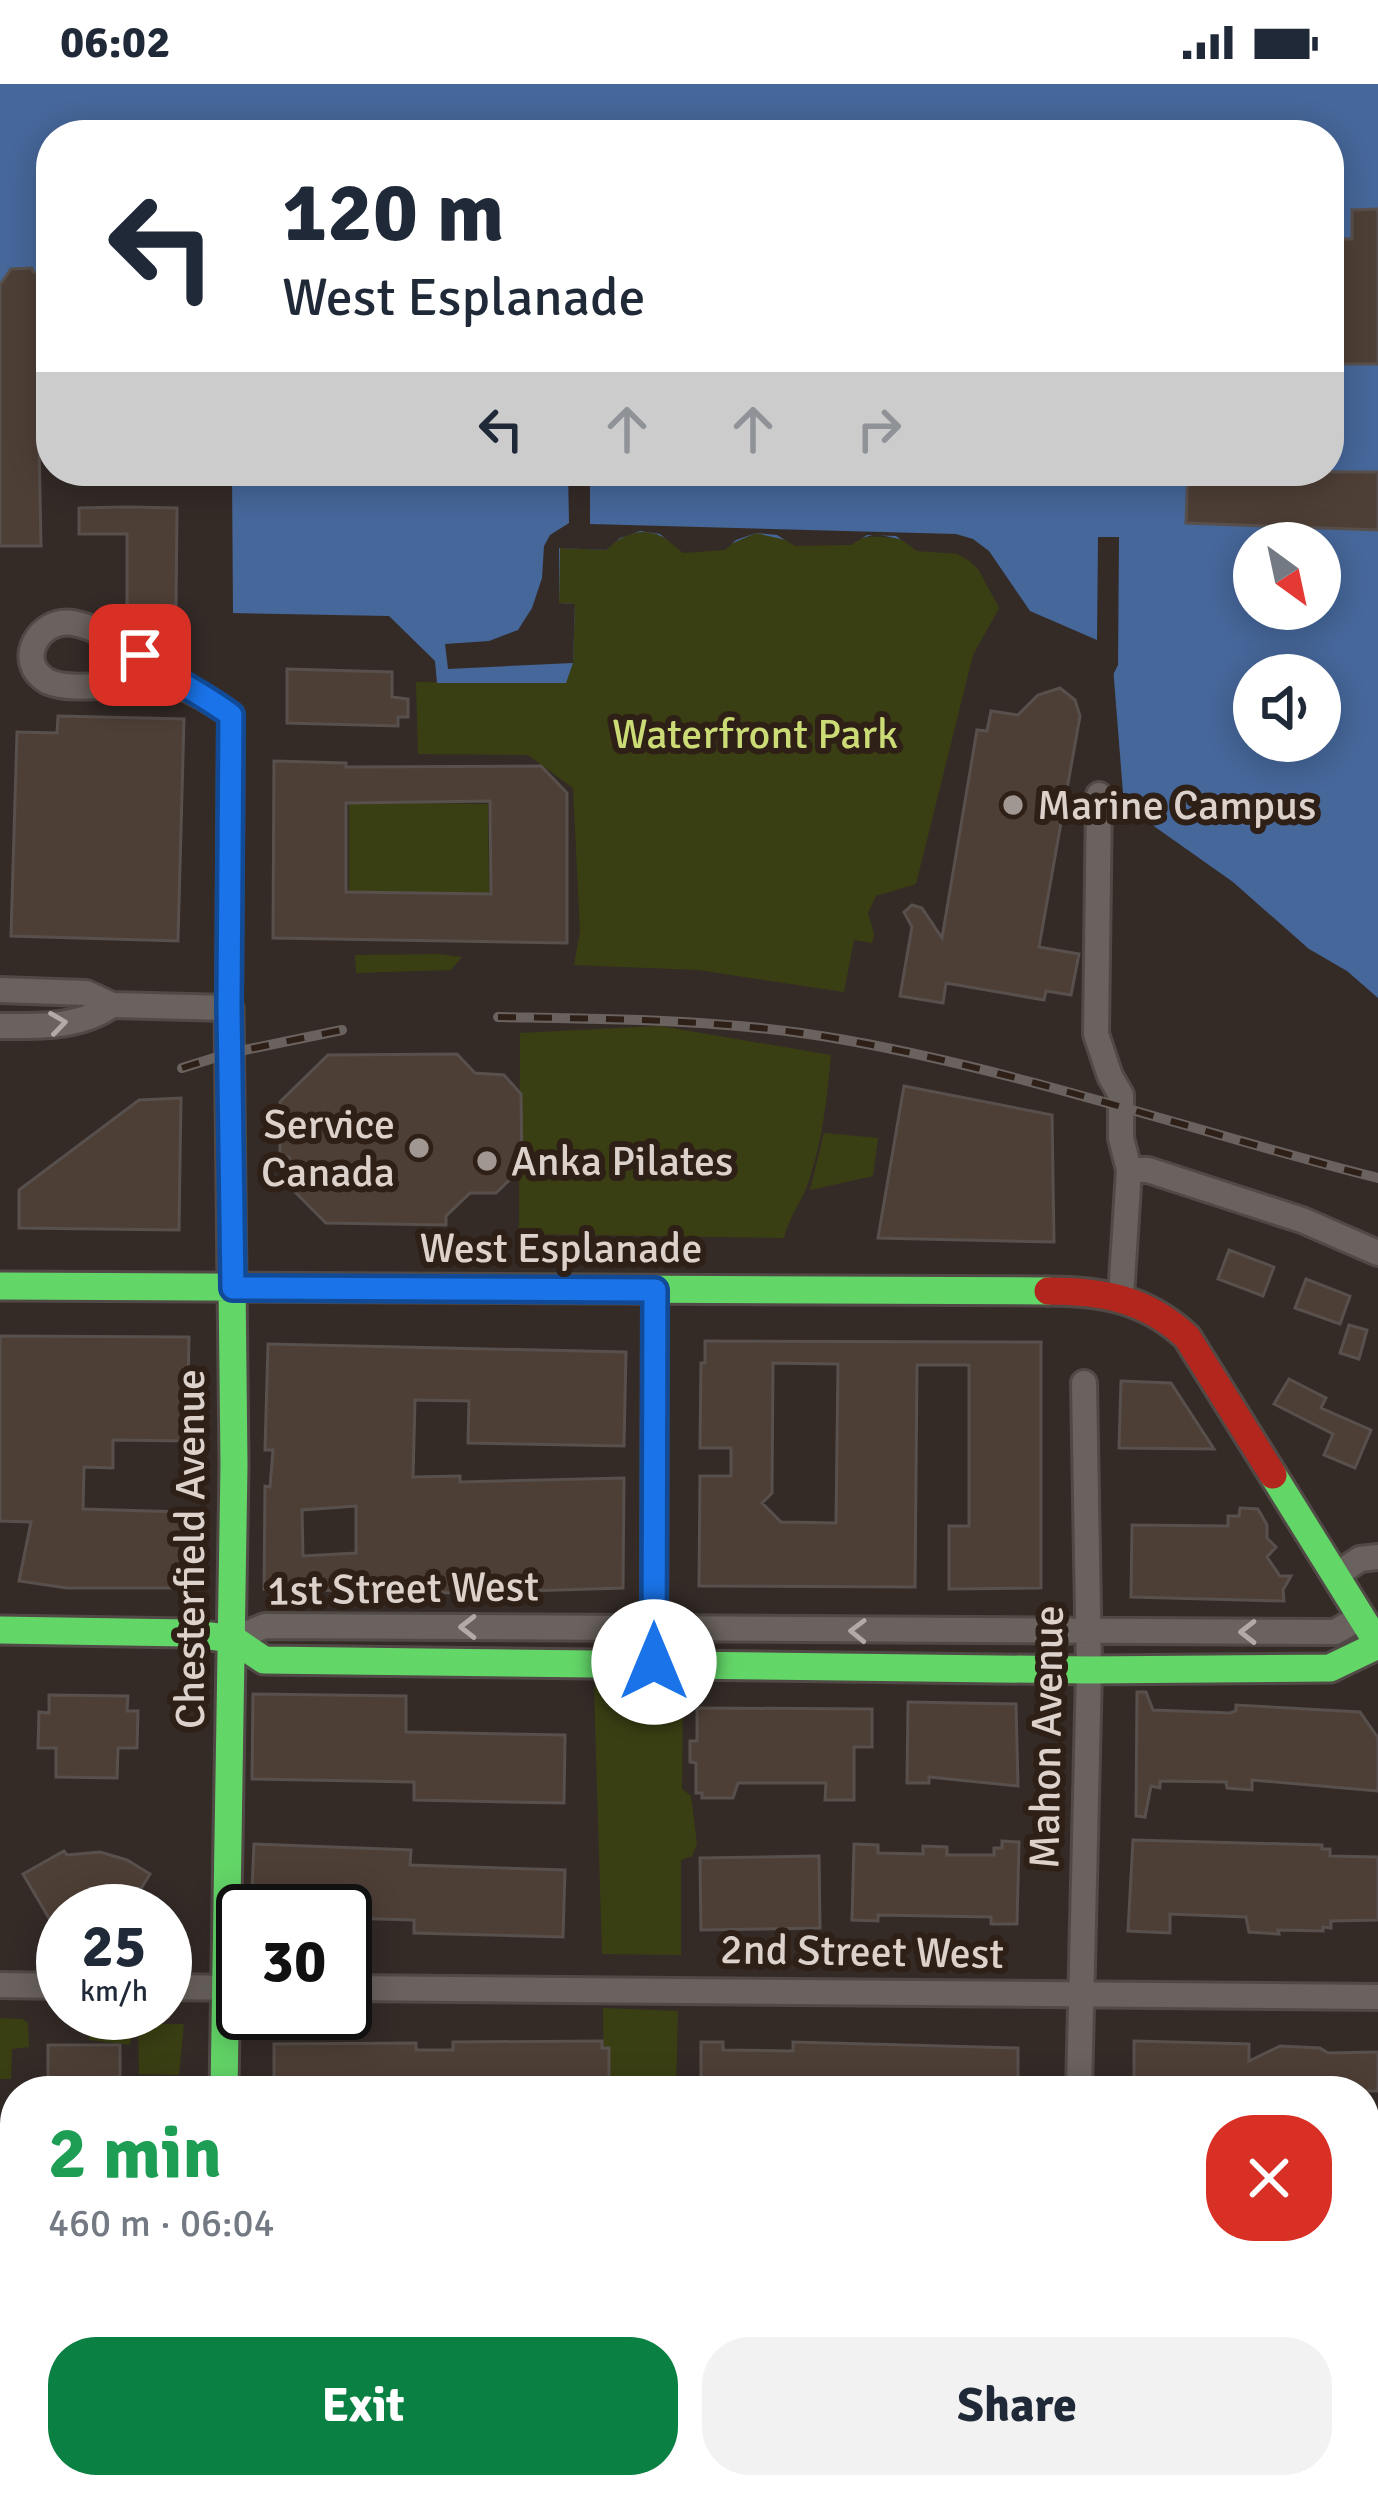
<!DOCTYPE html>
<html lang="en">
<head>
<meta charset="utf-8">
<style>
  :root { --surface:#fff; --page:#f2f2f3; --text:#1f2937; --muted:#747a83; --accent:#0b8043 }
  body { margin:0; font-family:Signika,sans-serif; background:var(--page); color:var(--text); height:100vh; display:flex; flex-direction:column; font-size:45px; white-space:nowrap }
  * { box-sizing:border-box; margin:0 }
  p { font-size:39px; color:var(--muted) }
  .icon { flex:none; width:66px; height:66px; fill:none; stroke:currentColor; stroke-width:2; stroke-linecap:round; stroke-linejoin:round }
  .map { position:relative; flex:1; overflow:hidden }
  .sheet { position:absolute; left:0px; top:1992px; width:1380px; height:423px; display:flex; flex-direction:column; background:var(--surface); border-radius:48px 48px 0 0; box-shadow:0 6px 30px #0003 }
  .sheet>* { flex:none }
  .hud { position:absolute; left:36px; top:36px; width:1308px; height:366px; border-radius:48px; box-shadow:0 6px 30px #0003; background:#fff; color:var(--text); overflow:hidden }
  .needle { width:78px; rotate:147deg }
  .controls { position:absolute; left:1233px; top:438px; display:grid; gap:24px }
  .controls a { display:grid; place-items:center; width:108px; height:108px; border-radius:50%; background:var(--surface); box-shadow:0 6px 30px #0003; font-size:60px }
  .speed { position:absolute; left:36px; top:1800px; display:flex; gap:24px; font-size:60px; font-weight:700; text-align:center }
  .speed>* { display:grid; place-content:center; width:156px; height:156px; border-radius:50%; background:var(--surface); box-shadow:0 6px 30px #0003; line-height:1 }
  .speed small { font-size:30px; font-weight:400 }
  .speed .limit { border:6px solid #111; border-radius:18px; background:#fff; color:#111 }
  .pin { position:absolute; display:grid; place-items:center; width:102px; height:102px; color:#fff; margin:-51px; border-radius:24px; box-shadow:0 6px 18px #0006 }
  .me { position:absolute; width:132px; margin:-66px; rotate:0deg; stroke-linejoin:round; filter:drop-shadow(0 0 9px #0008) }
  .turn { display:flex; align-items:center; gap:42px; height:252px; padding:0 48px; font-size:54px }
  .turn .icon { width:156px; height:156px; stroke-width:2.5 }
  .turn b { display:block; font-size:84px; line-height:102px }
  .lanes { display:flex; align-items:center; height:114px; padding:0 48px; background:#0003; justify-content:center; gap:60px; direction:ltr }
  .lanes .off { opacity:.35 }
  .round { display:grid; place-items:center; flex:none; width:126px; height:126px; border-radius:48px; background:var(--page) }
  .head { display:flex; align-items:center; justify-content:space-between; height:204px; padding:0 48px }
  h1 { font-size:72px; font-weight:700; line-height:90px; color:#1e9e55 }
  .primary-button { display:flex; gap:24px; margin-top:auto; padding:24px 48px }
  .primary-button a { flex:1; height:138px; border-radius:48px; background:var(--accent); color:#fff; font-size:48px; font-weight:700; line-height:138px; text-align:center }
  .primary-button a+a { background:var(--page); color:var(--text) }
  .status { display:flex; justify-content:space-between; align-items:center; height:84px; padding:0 60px; background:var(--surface); direction:ltr }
  .status svg { height:33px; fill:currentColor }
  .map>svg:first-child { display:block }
</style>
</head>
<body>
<div class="status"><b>06:02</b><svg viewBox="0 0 49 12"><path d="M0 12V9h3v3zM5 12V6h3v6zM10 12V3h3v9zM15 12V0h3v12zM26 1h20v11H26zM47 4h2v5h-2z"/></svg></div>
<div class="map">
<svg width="1378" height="2413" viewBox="0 0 1378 2413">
  <rect width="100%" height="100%" fill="#342b27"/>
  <!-- green -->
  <path fill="#3a3f13" d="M 640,447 L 660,450 L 677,463 L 731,460 L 756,449 L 859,455 C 883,446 942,466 972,471 L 1002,519 L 973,571 L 916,800 L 876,812 L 868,829 L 874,850 L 872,859 L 854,856 L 844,908 L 698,886 L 574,881 L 580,847 L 573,704 L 528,671 L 418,670 L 416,598 L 565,599 L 574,520 L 559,520 L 559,464 L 606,466 L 620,454 Z
    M 349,718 L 488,720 L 489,811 L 349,808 Z
    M 438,870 L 462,873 L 451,886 L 356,889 L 355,871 Z
    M 660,942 L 831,971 C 827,1012 823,1054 810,1093 C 804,1115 791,1128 784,1154 L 519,1150 L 520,949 Z
    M 824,1049 L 878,1054 L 873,1092 L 810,1106 Z
    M 594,1603 L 683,1605 L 682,1705 L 691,1712 L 697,1760 L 692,1772 L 681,1776 L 681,1871 L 602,1870 Z
    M 603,1924 L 678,1927 L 676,2007 L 604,2007 Z
    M 0,1934 L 23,1935 L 28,1939 L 29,1963 L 12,1965 L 11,1995 L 0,1995 Z
    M 89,1938 L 133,1939 L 130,1961 L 89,1956 Z
    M 138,1940 L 184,1940 L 179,1991 L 139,1990 Z"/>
  <!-- water -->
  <path fill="#46679a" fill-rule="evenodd" d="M 0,0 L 1378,0 L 1378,914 L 1347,887 L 1309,865 L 1233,798 L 1124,721 L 1113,583 L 1029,546 L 972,471 L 876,450 L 859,455 L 786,456 L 756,449 L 731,460 L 677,463 C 654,441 627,444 606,466 L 560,464 L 559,519 L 575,520 L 573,579 L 566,599 L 437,599 L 435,577 L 389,532 L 233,529 L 232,387 L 1329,387 L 1329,51 L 51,51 L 51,307 L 45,307 L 47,190 L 33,188 L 32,184 L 0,201 ZM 1254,459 L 1320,459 L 1320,525 L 1254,525 ZM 1254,591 L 1320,591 L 1320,657 L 1254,657 Z"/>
  <!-- pier -->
  <path fill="#342b27" d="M 568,387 L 590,387 L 590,440 L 956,450 L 973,455 L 989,467 L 1030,527 L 1097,556 L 1098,453 L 1119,453 L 1118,581 L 1110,597 L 1107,587 L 1026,551 L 1008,540 L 978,485 L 968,476 L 957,470 L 917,467 L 896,452 L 867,451 L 851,461 L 795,462 L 777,451 L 756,449 L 736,456 L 725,466 L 683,469 L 660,450 L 640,447 L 620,454 L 606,466 L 559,464 L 559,519 L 575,520 L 573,579 L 448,585 L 445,560 L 489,557 L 518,546 L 532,524 L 542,494 L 544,462 L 550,451 L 569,439 Z"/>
  <!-- building -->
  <path fill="#4e3f36" stroke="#58504c" stroke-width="3" fill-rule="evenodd" d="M 1378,125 L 1378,280 L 1329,280 L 1329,155 L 1352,155 L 1352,126 Z
    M 32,184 L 33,188 L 47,189 L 45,307 L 51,307 L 51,359 L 39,359 L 41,462 L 0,462 L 0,201 L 11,185 Z
    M 1188,387 L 1378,388 L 1378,446 L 1186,439 Z
    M 127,423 L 177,424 L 176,522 L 127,522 L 127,450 L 79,450 L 79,424 Z
    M 287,585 L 392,588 L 392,613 L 408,615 L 408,633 L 398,633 L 398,642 L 287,639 Z
    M 1060,604 L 1075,616 L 1080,632 L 1039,863 L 1079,870 L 1071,911 L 1046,907 L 1044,916 L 946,899 L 943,919 L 900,912 L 912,843 L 904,828 L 912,821 L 922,824 L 942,854 L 977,646 L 987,647 L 991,627 L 1018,631 L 1038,611 Z
    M 58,632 L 184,635 L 178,857 L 11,852 L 17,648 L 57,649 Z
    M 274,677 L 346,679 L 346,683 L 541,682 L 567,709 L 567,859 L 273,854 ZM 490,717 L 491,810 L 346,808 L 346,719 Z
    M 457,970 L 475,989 L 504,991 L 521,1010 L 522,1084 L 496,1109 L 470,1109 L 446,1132 L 446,1141 L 326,1139 L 289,1102 L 289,1073 L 280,1072 L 280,1018 L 328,971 Z
    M 904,1002 L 1052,1031 L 1054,1158 L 878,1154 Z
    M 181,1014 L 179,1146 L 19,1144 L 19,1106 L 139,1016 Z
    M 1229,1166 L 1274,1183 L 1263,1212 L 1218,1195 Z
    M 1306,1195 L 1350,1212 L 1340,1240 L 1295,1224 Z
    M 1349,1241 L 1367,1246 L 1359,1275 L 1340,1269 Z
    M 0,1252 L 189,1253 L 187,1357 L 113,1356 L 113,1384 L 84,1383 L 83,1425 L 183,1428 L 185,1504 L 67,1504 L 19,1497 L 31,1438 L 0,1437 Z
    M 705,1257 L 1041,1258 L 1041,1504 L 949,1505 L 949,1442 L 969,1442 L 969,1281 L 917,1281 L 915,1503 L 699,1502 L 700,1392 L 731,1392 L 731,1364 L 700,1364 L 701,1279 L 705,1279 ZM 773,1279 L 838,1280 L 836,1439 L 781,1438 L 762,1419 L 772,1409 Z
    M 268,1260 L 626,1268 L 624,1362 L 468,1359 L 469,1317 L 415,1316 L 413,1393 L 460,1392 L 460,1398 L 624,1394 L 623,1504 L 458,1509 L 264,1505 L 265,1402 L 270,1403 L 273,1366 L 265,1366 ZM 356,1422 L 356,1469 L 303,1472 L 302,1426 Z
    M 1289,1295 L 1326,1314 L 1321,1324 L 1371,1346 L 1355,1384 L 1324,1371 L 1333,1350 L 1274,1320 Z
    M 1121,1297 L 1171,1299 L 1214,1365 L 1119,1364 Z
    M 1240,1424 L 1258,1425 L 1267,1441 L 1267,1454 L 1276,1463 L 1267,1473 L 1280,1492 L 1291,1492 L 1283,1506 L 1284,1517 L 1131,1513 L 1132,1441 L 1228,1442 L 1228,1432 L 1239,1432 Z
    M 1137,1608 L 1146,1608 L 1153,1626 L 1230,1629 L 1236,1627 L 1236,1621 L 1360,1628 L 1378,1654 L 1378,1707 L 1252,1696 L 1252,1706 L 1227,1704 L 1226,1698 L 1160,1697 L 1160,1704 L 1151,1702 L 1145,1733 L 1136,1732 Z
    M 253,1610 L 406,1612 L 406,1648 L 565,1651 L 564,1719 L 414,1716 L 414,1698 L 252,1695 Z
    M 49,1611 L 128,1612 L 127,1627 L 138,1627 L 137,1664 L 118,1664 L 117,1694 L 56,1693 L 56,1664 L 38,1664 L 39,1628 L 49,1629 Z
    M 908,1618 L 1016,1620 L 1018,1702 L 929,1693 L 929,1699 L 907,1699 Z
    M 697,1624 L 872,1625 L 872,1663 L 854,1663 L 854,1716 L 825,1716 L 826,1699 L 738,1699 L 733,1714 L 702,1714 L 702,1709 L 696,1709 L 696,1679 L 690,1678 L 690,1657 L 697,1657 Z
    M 1133,1756 L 1322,1761 L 1322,1765 L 1330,1765 L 1330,1772 L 1378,1773 L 1378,1836 L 1331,1837 L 1331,1844 L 1323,1843 L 1323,1847 L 1278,1846 L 1279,1850 L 1249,1848 L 1246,1833 L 1170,1830 L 1170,1849 L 1128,1847 Z
    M 1002,1757 L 1019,1758 L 1017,1840 L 991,1840 L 991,1833 L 878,1831 L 878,1837 L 852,1836 L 854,1760 L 878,1761 L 878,1769 L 923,1770 L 923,1762 L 947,1763 L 947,1771 L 994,1771 L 994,1764 L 1002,1764 Z
    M 254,1760 L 411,1766 L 410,1781 L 565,1786 L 563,1853 L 414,1849 L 414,1836 L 345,1834 L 345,1827 L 251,1827 Z
    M 64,1767 L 67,1771 L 100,1768 L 127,1776 L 150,1790 L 127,1827 L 63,1827 L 63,1858 L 23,1790 Z
    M 819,1772 L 820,1844 L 701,1846 L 700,1774 Z
    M 602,1957 L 602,1964 L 609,1964 L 609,2007 L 274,2007 L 274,1960 L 416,1959 L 416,1966 L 453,1966 L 453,1958 Z
    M 1134,1957 L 1249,1960 L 1249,1977 L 1280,1962 L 1320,1964 L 1328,1969 L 1378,1968 L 1378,2007 L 1134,2007 Z
    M 701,1958 L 723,1958 L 723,1966 L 793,1967 L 793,1958 L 1018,1964 L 1018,2007 L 701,2007 Z
    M 48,1961 L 120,1961 L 120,2007 L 48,2007 Z"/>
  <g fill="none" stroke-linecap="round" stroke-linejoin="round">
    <defs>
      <path id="street" d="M 1099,711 L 1096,950 L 1110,992 L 1121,1011 L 1121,1054 L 1129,1086 L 1121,1212
        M 0,906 L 86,909 L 112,921 L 229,924 L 231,631 C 211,615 190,607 168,594 C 138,576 109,545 73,539 C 39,533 14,578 47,597 C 71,610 138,597 166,593
        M 0,942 C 38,942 81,944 112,921
        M 1129,1086 L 1148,1086 L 1302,1136 L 1378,1169
        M 1336,1491 L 1360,1475 L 1378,1473
        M 233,1555 L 265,1542 L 1335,1548 L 1361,1533
        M 654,1558 L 655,1206
        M 0,1901 L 63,1902
        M 165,1903 L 241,1904
        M 345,1904 L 1378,1913
        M 1079,2007 L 1089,1586 L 1084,1299
        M 1076,2400 L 1076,2413"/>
      <path id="fast" d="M 0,1202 L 1048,1207
        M 1273,1391 L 1378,1560
        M 0,1546 L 187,1549 L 233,1555 L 264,1576 L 1089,1586 L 1330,1584 L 1378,1561
        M 224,2007 L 234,1381 L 229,924
        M 216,2400 L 216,2413"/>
      <path id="jam" d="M 1048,1207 C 1103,1207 1146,1215 1187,1253 L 1273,1391
        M 0,2229 L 15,2229
        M 1365,2247 L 1378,2248"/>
    </defs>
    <!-- street casing -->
    <use href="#street" stroke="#514945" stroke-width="30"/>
    <!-- fast casing -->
    <use href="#fast" stroke="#514945" stroke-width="33"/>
    <!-- jam casing -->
    <use href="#jam" stroke="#514945" stroke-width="33"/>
    <!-- street -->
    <use href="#street" stroke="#6a625e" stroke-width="24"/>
    <!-- fast -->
    <use href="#fast" stroke="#63d668" stroke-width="27"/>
    <!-- jam -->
    <use href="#jam" stroke="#b3261e" stroke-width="27"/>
    <defs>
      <path id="rail" d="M 498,933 C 614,935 731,935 845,956 C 1026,988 1201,1050 1378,1094
        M 182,984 L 230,969 L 342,946"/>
    </defs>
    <!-- rail casing -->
    <use href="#rail" stroke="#6a625f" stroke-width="10"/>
    <!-- rail -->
    <use href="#rail" stroke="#2f2017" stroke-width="6" stroke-dasharray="18" stroke-linecap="butt"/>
  </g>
  <!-- one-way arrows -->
  <defs><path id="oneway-chevron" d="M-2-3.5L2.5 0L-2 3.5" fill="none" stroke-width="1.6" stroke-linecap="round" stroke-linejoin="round" transform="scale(3)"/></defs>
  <g stroke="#b4aaa5">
    <use href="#oneway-chevron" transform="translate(58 939) rotate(-8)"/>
    <use href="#oneway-chevron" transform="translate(468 1543) rotate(-180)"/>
    <use href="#oneway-chevron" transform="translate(858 1547) rotate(-179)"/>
    <use href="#oneway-chevron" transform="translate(1248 1548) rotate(180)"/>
  </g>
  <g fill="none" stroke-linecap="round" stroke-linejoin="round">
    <defs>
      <path id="route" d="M 140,571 C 169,595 202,609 231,631 L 229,924 L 233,1204 L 655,1206 L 654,1578"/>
    </defs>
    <!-- route casing -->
    <use href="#route" stroke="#114b97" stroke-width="30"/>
    <!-- route -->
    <use href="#route" stroke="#1a73e8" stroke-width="21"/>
  </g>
  <!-- markers -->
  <g fill="#a19792" stroke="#2f2017" stroke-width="4.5">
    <circle cx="1013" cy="721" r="12"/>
    <circle cx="419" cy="1064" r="12"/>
    <circle cx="487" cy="1077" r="12"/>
  </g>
  <g text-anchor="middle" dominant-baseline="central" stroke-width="12" stroke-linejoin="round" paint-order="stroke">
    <!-- park labels -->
    <g font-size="42" fill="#cbdb75" stroke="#2f2017">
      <text x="755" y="650">Waterfront Park</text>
    </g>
    <!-- poi labels -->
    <g font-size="42" fill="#dcd1cb" stroke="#2f2017" text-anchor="start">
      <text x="1037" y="721">Marine Campus</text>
      <text x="395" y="1040" text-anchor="end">Service<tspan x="395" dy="48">Canada</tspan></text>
      <text x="511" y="1077">Anka Pilates</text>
    </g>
    <!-- street labels -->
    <g font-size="42" fill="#dcd1cb" stroke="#2f2017">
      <text x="561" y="1164">West Esplanade</text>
      <text transform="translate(190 1465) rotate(-90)">Chesterfield Avenue</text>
      <text transform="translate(403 1505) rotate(-1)">1st Street West</text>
      <text transform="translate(1047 1653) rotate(-89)">Mahon Avenue</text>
      <text transform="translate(862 1868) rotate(1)">2nd Street West</text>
    </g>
  </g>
</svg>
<div class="controls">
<a><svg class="needle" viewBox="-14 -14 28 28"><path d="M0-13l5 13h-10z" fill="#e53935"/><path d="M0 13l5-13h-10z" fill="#747a83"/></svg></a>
<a><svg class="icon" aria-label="sound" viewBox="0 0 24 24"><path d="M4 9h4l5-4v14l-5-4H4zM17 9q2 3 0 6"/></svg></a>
</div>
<div class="speed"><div>25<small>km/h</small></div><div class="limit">30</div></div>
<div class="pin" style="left:140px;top:571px;background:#d93025"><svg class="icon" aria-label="arrive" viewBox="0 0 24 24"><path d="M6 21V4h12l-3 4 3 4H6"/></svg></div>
<svg class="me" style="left:654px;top:1578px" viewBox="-20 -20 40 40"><circle r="19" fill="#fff"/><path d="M0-13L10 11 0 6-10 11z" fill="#1a73e8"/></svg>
<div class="hud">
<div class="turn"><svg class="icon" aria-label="left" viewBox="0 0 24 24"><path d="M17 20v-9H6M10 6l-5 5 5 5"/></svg><div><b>120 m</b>West Esplanade</div></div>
<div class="lanes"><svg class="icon" aria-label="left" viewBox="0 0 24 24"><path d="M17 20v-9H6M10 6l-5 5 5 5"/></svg><svg class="icon off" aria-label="ahead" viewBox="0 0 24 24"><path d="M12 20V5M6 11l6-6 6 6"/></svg><svg class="icon off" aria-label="ahead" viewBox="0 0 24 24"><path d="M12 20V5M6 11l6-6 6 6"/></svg><svg class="icon off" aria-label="right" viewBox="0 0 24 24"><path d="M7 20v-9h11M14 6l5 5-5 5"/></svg></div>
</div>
<section class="sheet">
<div class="head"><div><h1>2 min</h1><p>460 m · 06:04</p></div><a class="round" style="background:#d93025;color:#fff"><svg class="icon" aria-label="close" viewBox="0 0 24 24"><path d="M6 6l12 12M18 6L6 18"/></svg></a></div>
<div class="primary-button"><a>Exit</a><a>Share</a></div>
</section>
</div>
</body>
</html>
